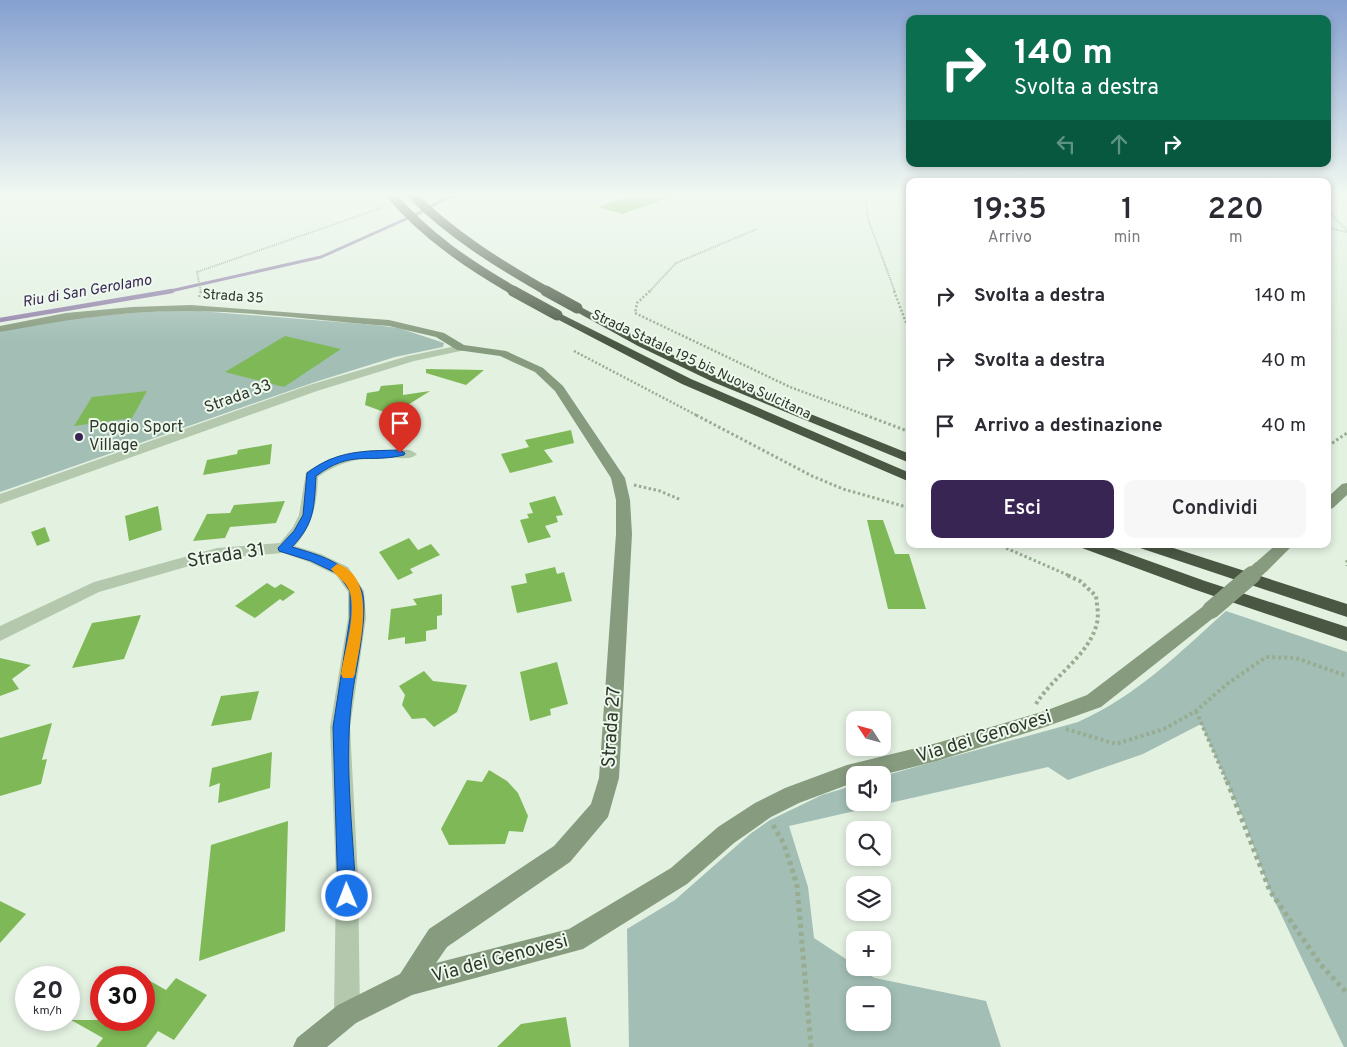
<!DOCTYPE html>
<html lang="it">
<head>
<meta charset="utf-8">
<style>
  :root { --surface:#fff; --page:#f7f7f7; --text:#2b2b33; --muted:#7c7c81; --accent:#392554 }
  body { margin:0; font-family:Overpass,sans-serif; background:var(--page); color:var(--text); height:100vh; display:flex; flex-direction:column; font-size:19px; white-space:nowrap }
  * { box-sizing:border-box; margin:0 }
  p { font-size:16px; color:var(--muted) }
  .icon { flex:none; width:28px; height:28px; fill:none; stroke:currentColor; stroke-width:2; stroke-linecap:round; stroke-linejoin:round }
  .map { position:relative; flex:1; overflow:hidden }
  .details { position:absolute; left:906px; top:178px; width:425px; height:370px; display:flex; flex-direction:column; background:var(--surface); border-radius:10px; box-shadow:0 2px 8px #0003 }
  .details>* { flex:none }
  .banner { position:absolute; left:906px; top:15px; width:425px; height:152px; border-radius:10px; box-shadow:0 2px 8px #0003; background:#0b6e4f; color:#fff; overflow:hidden }
  .needle { width:32px; rotate:306deg }
  .tools { position:absolute; left:846px; top:711px; display:grid; gap:10px }
  .tools a { display:grid; place-items:center; width:45px; height:45px; border-radius:10px; background:var(--surface); box-shadow:0 2px 8px #0003; font-size:25px }
  .speed { position:absolute; left:15px; top:966px; display:flex; gap:10px; font-size:25px; font-weight:700; text-align:center }
  .speed>* { display:grid; place-content:center; width:65px; height:65px; border-radius:50%; background:var(--surface); box-shadow:0 2px 8px #0003; line-height:1 }
  .speed small { font-size:12px; font-weight:400 }
  .speed .limit { border:8px solid #d22; background:#fff; color:#111 }
  .pin { position:absolute; display:grid; place-items:center; width:42px; height:42px; color:#fff; margin:-51px -21px; border-radius:50% 50% 50% 0; rotate:-45deg; box-shadow:0 0 5px #0007 }
  .pin .icon { rotate:45deg }
  .me { position:absolute; width:55px; margin:-28px; rotate:359deg; stroke-linejoin:round; filter:drop-shadow(0 0 4px #0008) }
  .turn { display:flex; align-items:center; gap:18px; height:105px; padding:0 25px; font-size:22px }
  .turn .icon { width:65px; height:65px; stroke-width:2.5 }
  .turn b { display:block; font-size:35px; line-height:42px }
  .lanes { display:flex; align-items:center; height:48px; padding:0 25px; background:#0003; justify-content:center; gap:25px; direction:ltr }
  .lanes .off { opacity:.35 }
  .eta { display:flex; justify-content:space-evenly; align-items:center; height:85px; text-align:center }
  .eta b { font-size:30px; font-weight:600; line-height:35px }
  .action { display:flex; gap:10px; margin-top:auto; padding:10px 25px }
  .action a { flex:1; height:58px; border-radius:10px; background:var(--accent); color:#fff; font-size:20px; font-weight:600; line-height:58px; text-align:center }
  .action a+a { background:var(--page); color:var(--text) }
  ul { padding:0; list-style:none }
  li { display:flex; align-items:center; gap:15px; height:65px; padding:0 25px }
  li div { flex:1 }
  li b { display:block; font-size:19px }
  li em { font-style:normal }
  .map>svg:first-child { display:block }
</style>
</head>
<body>
<div class="map">
<svg width="1347" height="1047" viewBox="0 0 1347 1047">
  <rect width="100%" height="100%" fill="#e3f1e1"/>
  <!-- green -->
  <path fill="#a2beb5" fill-rule="evenodd" d="M 186,310 L 376,325 L 399,328 L 444,343 L 443,347 L 395,357 L 315,382 L 0,492 L 0,332 C 60,317 124,313 186,310 Z
    M 1226,611 L 1347,652 L 1347,1047 L 1344,1047 L 1339,1037 L 1270,891 L 1243,818 L 1201,724 L 1143,754 L 1068,780 L 1048,767 L 789,826 L 808,887 L 814,938 L 855,965 L 855,968 L 875,978 L 986,1001 L 1001,1047 L 629,1047 L 627,929 L 675,900 L 750,834 L 770,820 L 822,795 L 855,785 L 855,802 L 882,802 L 883,776 L 1078,722 C 1138,695 1178,654 1226,611 ZM 855,995 L 882,995 L 882,1022 L 855,1022 Z"/>
  <g fill="none" stroke-linecap="round" stroke-linejoin="round">
    <!-- stream-far1 -->
    <path stroke="#9283ab" stroke-width="3" d="M 166,292 L 321,257 L 417,214 L 448,197 L 460,195"/>
    <!-- stream -->
    <path stroke="#9283ab" stroke-width="4.5" d="M 0,320 L 172,291"/>
  </g>
  <!-- building -->
  <path fill="#7fb957" d="M 632,195 L 671,195 L 671,197 L 622,214 L 598,207 Z
    M 285,336 L 341,349 L 284,387 L 225,372 Z
    M 426,369 L 484,370 L 466,385 L 426,373 Z
    M 403,384 L 403,395 L 430,391 L 392,415 L 365,405 L 367,393 L 379,391 L 381,386 Z
    M 147,391 L 132,418 L 74,426 L 92,397 Z
    M 571,430 L 574,443 L 544,450 L 553,462 L 510,473 L 501,454 L 529,447 L 525,440 Z
    M 272,444 L 270,464 L 203,475 L 207,460 L 237,454 L 238,450 Z
    M 555,496 L 563,515 L 556,516 L 558,522 L 545,526 L 551,537 L 528,543 L 520,520 L 529,518 L 527,514 L 533,513 L 529,503 Z
    M 285,501 L 276,523 L 230,527 L 225,538 L 193,541 L 207,514 L 230,513 L 234,505 Z
    M 158,506 L 162,530 L 129,541 L 125,516 Z
    M 867,520 L 883,520 L 895,554 L 909,554 L 926,609 L 888,609 Z
    M 45,527 L 50,541 L 37,546 L 31,532 Z
    M 409,538 L 418,550 L 431,544 L 440,555 L 410,569 L 413,573 L 398,580 L 379,552 Z
    M 555,567 L 557,574 L 564,572 L 572,601 L 517,613 L 511,586 L 527,583 L 525,574 Z
    M 267,583 L 275,588 L 281,584 L 295,592 L 283,601 L 280,599 L 255,618 L 235,606 Z
    M 442,594 L 442,615 L 437,616 L 437,629 L 426,631 L 426,641 L 405,644 L 405,637 L 388,640 L 391,609 L 417,605 L 413,599 Z
    M 141,615 L 124,659 L 72,668 L 92,623 Z
    M 0,658 L 31,665 L 12,679 L 19,689 L 0,696 Z
    M 557,662 L 568,704 L 550,709 L 551,715 L 530,721 L 520,672 Z
    M 424,671 L 433,681 L 467,685 L 457,712 L 434,727 L 425,718 L 412,719 L 402,705 L 405,695 L 399,686 Z
    M 259,691 L 251,720 L 211,726 L 221,696 Z
    M 52,723 L 42,760 L 47,759 L 41,784 L 0,796 L 0,738 Z
    M 272,752 L 270,788 L 218,803 L 220,783 L 209,787 L 212,768 Z
    M 489,770 L 507,781 L 518,793 L 528,816 L 523,832 L 509,831 L 505,844 L 449,845 L 441,829 L 467,780 L 482,782 Z
    M 288,821 L 285,931 L 199,961 L 211,845 Z
    M 0,901 L 26,914 L 0,943 Z
    M 176,978 L 207,995 L 174,1040 L 158,1031 L 146,1047 L 96,1047 L 103,1038 L 71,1020 L 144,1020 L 144,989 L 150,981 L 166,990 Z
    M 566,1017 L 571,1047 L 497,1047 L 521,1024 Z"/>
  <g fill="none" stroke-linecap="round" stroke-linejoin="round">
    <!-- path-far4 -->
    <path stroke="#97ac91" stroke-width="2" stroke-dasharray="1 1" stroke-linecap="butt" d="M 865,195 L 868,219 L 895,292
      M 1328,211 L 1347,230
      M 1328,228 L 1347,232
      M 201,292 L 197,272 L 384,207
      M 649,292 L 676,263 L 757,229"/>
    <!-- path-far3 -->
    <path stroke="#97ac91" stroke-width="2.5" stroke-dasharray="2 2" stroke-linecap="butt" d="M 650,291 L 637,303 L 635,313 L 790,387 L 868,416
      M 894,291 L 910,333
      M 199,297 L 201,291
      M 574,351 L 698,416"/>
    <!-- path-far2 -->
    <path stroke="#97ac91" stroke-width="3" stroke-dasharray="2.5 2.5" stroke-linecap="butt" d="M 696,415 L 812,476 L 843,489 L 910,508
      M 865,415 L 910,432
      M 1328,446 L 1347,433
      M 634,485 L 660,491 L 681,500
      M 997,544 L 1070,576
      M 1347,560 L 1347,566"/>
    <!-- path-far1 -->
    <path stroke="#97ac91" stroke-width="4" stroke-dasharray="3 3" stroke-linecap="butt" d="M 1036,704 C 1053,676 1089,656 1097,623 C 1099,615 1097,605 1096,596 L 1080,581 L 1067,575
      M 1196,711 L 1227,782
      M 1066,729 L 1116,744 L 1164,729 L 1196,711 L 1227,684 L 1266,657 L 1296,658 L 1347,676"/>
    <!-- path -->
    <path stroke="#97ac91" stroke-width="5" stroke-dasharray="4 4" stroke-linecap="butt" d="M 1227,781 L 1270,891 L 1321,965 L 1347,993
      M 773,825 L 784,844 L 797,885 L 811,1047"/>
    <!-- street -->
    <path fill="#b3c8ad" fill-rule="evenodd" d="M 461,345 L 465,346 L 465,350 L 414,361 L 317,391 L 0,504 L 0,494 L 309,385 L 408,356 Z
      M 370,450 L 410,450 L 417,454 C 411,461 395,457 386,457 C 361,457 339,462 318,477 C 317,504 313,525 295,546 L 321,554 L 348,567 L 364,591 L 366,618 L 350,727 L 358,878 L 360,1014 L 356,1023 L 347,1027 L 338,1023 L 334,1014 L 336,878 L 330,727 L 348,618 L 348,592 L 336,575 L 309,562 L 283,553 L 217,558 L 99,592 L 0,641 L 0,626 L 94,582 L 217,548 L 280,543 L 293,527 L 299,515 L 306,472 L 329,459 Z"/>
    <!-- secondary -->
    <path fill="#879b7f" fill-rule="evenodd" d="M 191,305 L 389,320 L 444,333 L 464,345 L 506,351 L 543,368 L 563,386 L 625,478 L 630,500 L 632,534 L 619,778 L 608,817 L 570,862 L 447,947 L 436,963 L 569,929 L 671,868 L 718,827 L 755,803 L 785,788 L 847,765 L 937,743 L 1045,711 L 1087,695 L 1205,605 L 1211,604 L 1217,605 L 1219,610 L 1217,615 L 1101,707 L 1045,727 L 937,761 L 882,775 L 855,775 L 855,782 L 799,803 L 771,817 L 734,843 L 687,884 L 583,949 L 412,995 L 356,1023 L 327,1047 L 293,1047 L 297,1038 L 338,1005 L 400,974 L 429,929 L 554,846 L 591,804 L 599,778 L 616,534 L 616,500 L 611,478 L 555,391 L 535,372 L 500,356 L 457,350 L 436,337 L 389,326 C 324,321 258,312 192,311 C 127,310 63,320 0,332 L 0,326 L 66,313 L 132,307 Z
      M 1347,483 L 1347,495 L 1333,508 L 1328,510 L 1328,497 L 1342,484 Z
      M 1277,544 L 1294,544 L 1266,572 L 1254,572 L 1252,568 L 1254,564 Z"/>
    <!-- highway -->
    <path fill="#4a5743" fill-rule="evenodd" d="M 577,305 L 646,342 L 721,378 L 910,454 L 910,463 L 713,382 L 638,346 L 573,310 L 572,308 Z
      M 557,312 L 691,379 L 910,473 L 910,482 L 682,384 L 553,317 L 552,315 Z
      M 1079,544 L 1102,544 L 1205,581 L 1347,627 L 1347,641 L 1193,589 L 1082,548 Z
      M 1137,544 L 1161,544 L 1347,604 L 1347,617 L 1140,548 Z"/>
    <!-- secondary-bridge-far1 -->
    <path stroke="#879b7f" stroke-width="14" d="M 1250,576 L 1260,568"/>
    <!-- secondary-bridge -->
    <path stroke="#879b7f" stroke-width="18" d="M 1211,610 L 1252,575"/>
    <!-- highway-bridge-far1 -->
    <path stroke="#4a5743" stroke-width="9" d="M 391,195 C 426,236 469,265 516,292
      M 412,195 C 452,235 499,264 548,292"/>
    <!-- highway-bridge -->
    <path stroke="#4a5743" stroke-width="11" d="M 513,291 L 557,315
      M 546,291 L 577,308"/>
  </g>
  <!-- sky -->
  <linearGradient id="sky" x2="0" y2="1"><stop stop-color="#85a0d0"/><stop offset="0.57" stop-color="#f2f9f2"/><stop offset="1" stop-color="#f2f9f2" stop-opacity="0"/></linearGradient>
  <rect width="1347" height="341" fill="url(#sky)"/>
  <!-- route -->
  <path fill="#1a73e8" stroke="#114b97" d="M 400,450 L 405,453 L 404,455 C 367,464 352,449 316,476 C 314,507 315,523 292,547 C 319,555 347,562 361,589 C 370,606 356,669 353,690 C 343,758 353,828 356,896 L 354,902 L 347,904 L 341,902 L 338,896 L 333,727 L 350,618 L 350,591 L 338,574 L 311,561 L 279,551 L 278,548 L 294,531 L 303,515 L 307,473 C 337,450 364,451 400,450 Z"/>
  <!-- slow -->
  <path fill="#f59e0b" d="M 337,564 C 378,576 360,643 355,674 L 353,678 L 343,678 L 341,674 C 345,649 356,617 350,592 C 347,582 336,576 331,569 Z"/>
  <!-- markers -->
  <circle fill="#392554" stroke="#eef9ed" stroke-width="2" cx="79" cy="437" r="5"/>
  <g text-anchor="middle" dominant-baseline="central" stroke-width="4" stroke-linejoin="round" paint-order="stroke">
    <!-- far-street labels -->
    <g font-size="14" fill="#2f372b" stroke="#eef9ed">
      <text transform="translate(233 297) rotate(4)">Strada 35</text>
      <text transform="translate(701 365) rotate(25)">Strada Statale 195 bis Nuova Sulcitana</text>
    </g>
    <!-- far-water labels -->
    <g font-size="15" font-style="italic" fill="#392554" stroke="#eef9ed">
      <text transform="translate(87 292) rotate(-10)">Riu di San Gerolamo</text>
    </g>
    <!-- street labels -->
    <g font-size="16" fill="#2f372b" stroke="#eef9ed">
      <text transform="translate(238 397) rotate(-20)">Strada 33</text>
    </g>
    <!-- poi labels -->
    <g font-size="16" fill="#2f372b" stroke="#eef9ed" text-anchor="start">
      <text x="89" y="428">Poggio Sport<tspan x="89" dy="18">Village</tspan></text>
    </g>
    <!-- near-street labels -->
    <g font-size="19" fill="#2f372b" stroke="#eef9ed">
      <text transform="translate(226 556) rotate(-9)">Strada 31</text>
      <text transform="translate(612 727) rotate(-86)">Strada 27</text>
      <text transform="translate(984 737) rotate(-17)">Via dei Genovesi</text>
      <text transform="translate(500 959) rotate(-15)">Via dei Genovesi</text>
    </g>
  </g>
</svg>
<div class="tools">
<a><svg class="needle" viewBox="-14 -14 28 28"><path d="M0-13l5 13h-10z" fill="#e53935"/><path d="M0 13l5-13h-10z" fill="#7c7c81"/></svg></a>
<a><svg class="icon" aria-label="sound" viewBox="0 0 24 24"><path d="M4 9h4l5-4v14l-5-4H4zM17 9q2 3 0 6"/></svg></a>
<a><svg class="icon" aria-label="search" viewBox="0 0 24 24"><circle cx="10" cy="10" r="6"/><path d="M15 15l6 6"/></svg></a>
<a><svg class="icon" aria-label="layers" viewBox="0 0 24 24"><path d="M12 4l9 5-9 5-9-5zM3 14l9 5 9-5"/></svg></a>
<a>+</a>
<a>−</a>
</div>
<div class="speed"><div>20<small>km/h</small></div><div class="limit">30</div></div>
<div class="pin" style="left:400px;top:453px;background:#d93025"><svg class="icon" aria-label="arrive" viewBox="0 0 24 24"><path d="M6 21V4h12l-3 4 3 4H6"/></svg></div>
<svg class="me" style="left:347px;top:896px" viewBox="-20 -20 40 40"><circle r="17" fill="#1a73e8" stroke="#fff" stroke-width="3"/><path d="M0-11L8 9 0 5-8 9z" fill="#fff"/></svg>
<div class="banner">
<div class="turn"><svg class="icon" aria-label="right" viewBox="0 0 24 24"><path d="M7 20v-9h11M14 6l5 5-5 5"/></svg><div><b>140 m</b>Svolta a destra</div></div>
<div class="lanes"><svg class="icon off" aria-label="left" viewBox="0 0 24 24"><path d="M17 20v-9H6M10 6l-5 5 5 5"/></svg><svg class="icon off" aria-label="ahead" viewBox="0 0 24 24"><path d="M12 20V5M6 11l6-6 6 6"/></svg><svg class="icon" aria-label="right" viewBox="0 0 24 24"><path d="M7 20v-9h11M14 6l5 5-5 5"/></svg></div>
</div>
<section class="details">
<div class="eta">
<div><b>19:35</b><p>Arrivo</p></div>
<div><b>1</b><p>min</p></div>
<div><b>220</b><p>m</p></div>
</div>
<ul>
<li><svg class="icon" aria-label="right" viewBox="0 0 24 24"><path d="M7 20v-9h11M14 6l5 5-5 5"/></svg><div><b>Svolta a destra</b></div><em>140 m</em></li>
<li><svg class="icon" aria-label="right" viewBox="0 0 24 24"><path d="M7 20v-9h11M14 6l5 5-5 5"/></svg><div><b>Svolta a destra</b></div><em>40 m</em></li>
<li><svg class="icon" aria-label="arrive" viewBox="0 0 24 24"><path d="M6 21V4h12l-3 4 3 4H6"/></svg><div><b>Arrivo a destinazione</b></div><em>40 m</em></li>
</ul>
<div class="action"><a>Esci</a><a>Condividi</a></div>
</section>
</div>
</body>
</html>
